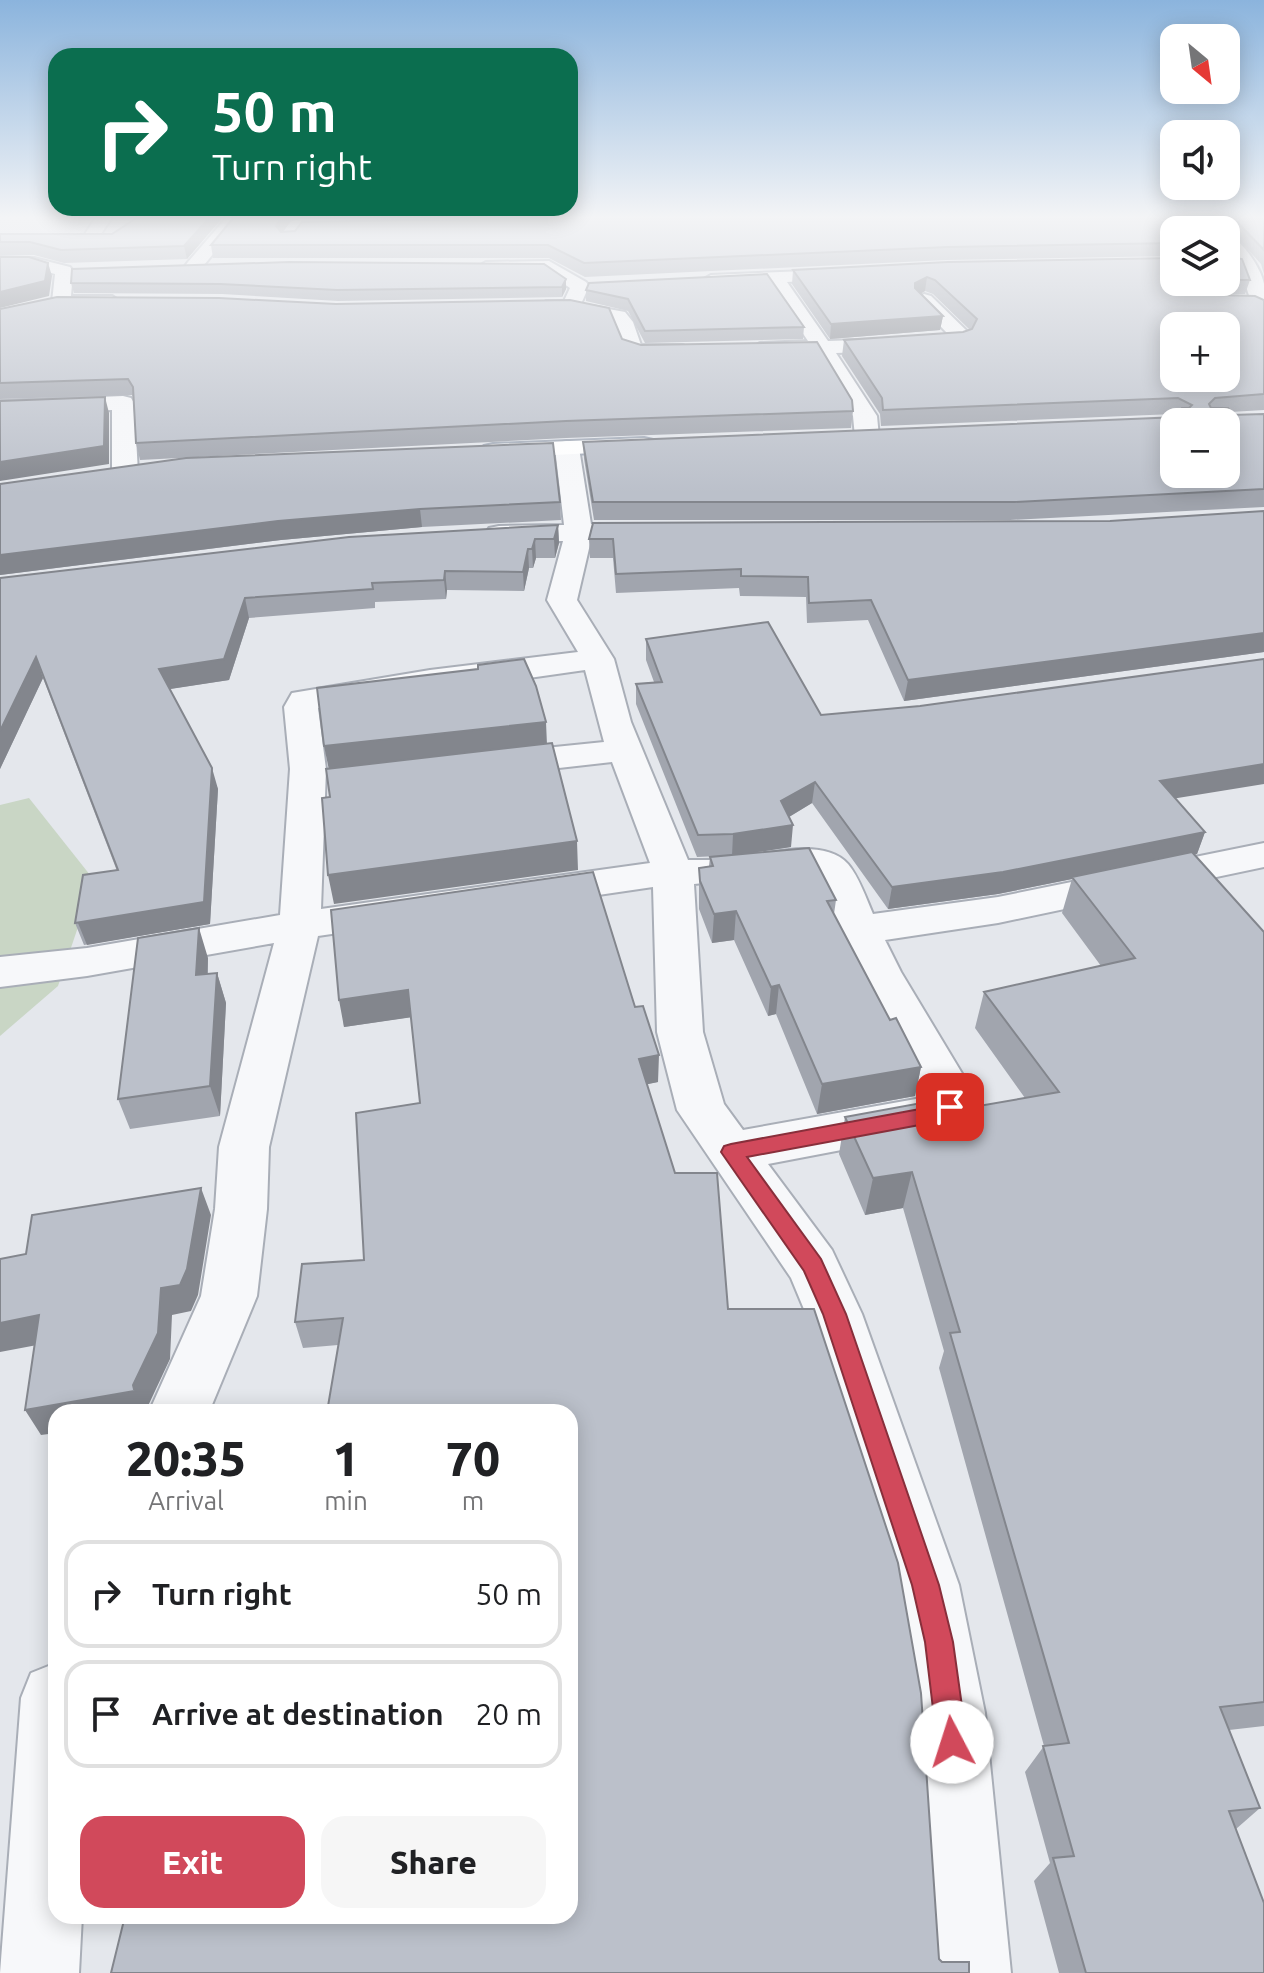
<!DOCTYPE html>
<html lang="en">
<head>
<meta charset="utf-8">
<style>
  :root { --surface:#fff; --page:#f6f6f6; --text:#202124; --muted:#757577; --line:#e0e0e0; --accent:#d1495b }
  body { margin:0; font-family:Ubuntu,sans-serif; background:var(--page); color:var(--text); height:100vh; display:flex; flex-direction:column; font-size:30px; white-space:nowrap }
  * { box-sizing:border-box; margin:0 }
  p { font-size:26px; color:var(--muted) }
  .icon { flex:none; width:44px; height:44px; fill:none; stroke:currentColor; stroke-width:2; stroke-linecap:round; stroke-linejoin:round }
  .map { position:relative; flex:1; overflow:hidden }
  .panel { position:absolute; left:48px; top:1404px; width:530px; height:520px; display:flex; flex-direction:column; background:var(--surface); border-radius:24px; box-shadow:0 4px 20px #0003 }
  .panel>* { flex:none }
  .guide { position:absolute; left:48px; top:48px; width:530px; height:168px; border-radius:24px; box-shadow:0 4px 20px #0003; background:#0b6e4f; color:#fff; overflow:hidden }
  .needle { width:52px; rotate:151deg }
  .controls { position:absolute; left:1160px; top:24px; display:grid; gap:16px }
  .controls a { display:grid; place-items:center; width:80px; height:80px; border-radius:16px; background:var(--surface); box-shadow:0 4px 20px #0003; font-size:40px }
  .pin { position:absolute; display:grid; place-items:center; width:68px; height:68px; color:#fff; margin:-34px; border-radius:16px; box-shadow:0 4px 12px #0006 }
  .me { position:absolute; width:88px; margin:-44px; rotate:355deg; stroke-linejoin:round; filter:drop-shadow(0 0 6px #0008) }
  .turn { display:flex; align-items:center; gap:28px; height:168px; padding:0 32px; font-size:36px }
  .turn .icon { width:104px; height:104px; stroke-width:2.5 }
  .turn b { display:block; font-size:56px; line-height:68px }
  .eta { display:flex; justify-content:space-evenly; align-items:center; height:136px; text-align:center }
  .eta b { font-size:48px; font-weight:800; line-height:56px }
  .action { display:flex; gap:16px; margin-top:auto; padding:16px 32px }
  .action a { flex:1; height:92px; border-radius:24px; background:var(--accent); color:#fff; font-size:32px; font-weight:800; line-height:92px; text-align:center }
  .action a+a { background:var(--page); color:var(--text) }
  ul { padding:0; list-style:none }
  li { display:flex; align-items:center; gap:24px; height:108px; margin:0 16px 12px; padding:0 16px; border:4px solid var(--line); border-radius:24px }
  li div { flex:1 }
  li b { display:block; font-size:30px }
  li em { font-style:normal }
  .map>svg:first-child { display:block }
</style>
</head>
<body>
<div class="map">
<svg width="1264" height="1973" viewBox="0 0 1264 1973">
  <rect width="100%" height="100%" fill="#e4e7ec"/>
  <!-- green -->
  <path fill="#c9d6c5" d="M 29,798 L 94,880 L 58,986 L 0,1036 L 0,805 Z"/>
  <g fill="none" stroke-linecap="round" stroke-linejoin="round">
    <defs>
      <path id="minor" d="M 96,217 L 112,217 L 99,237 L 87,237 L 85,234 Z
        M 227,217 L 243,217 L 200,270 L 188,270 L 185,266 L 188,262 Z
        M 0,257 L 34,258 L 70,267 L 73,271 L 71,296 L 112,296 L 121,302 L 112,308 L 54,306 L 52,302 L 55,274 L 33,268 L 0,267 Z
        M 549,261 L 586,282 L 589,286 L 581,304 L 625,312 L 633,322 L 641,345 L 683,345 L 693,351 L 683,357 L 629,355 L 622,349 L 612,321 L 546,309 L 544,305 L 546,301 L 564,301 L 570,288 L 545,271 L 486,272 L 477,267 L 486,262 Z
        M 854,269 L 860,270 L 863,274 L 860,278 L 787,282 L 828,341 L 920,338 L 948,334 L 915,300 L 924,294 L 931,296 L 972,336 L 967,342 L 920,350 L 836,353 L 877,416 L 879,437 L 875,442 L 859,442 L 855,437 L 853,416 L 816,353 L 760,355 L 750,349 L 760,343 L 808,341 L 769,283 L 711,285 L 702,280 L 711,275 Z
        M 123,396 L 131,398 L 134,403 L 138,472 L 134,477 L 116,477 L 112,472 L 112,410 L 0,415 L 0,401 Z
        M 567,441 L 576,443 L 579,448 L 591,524 L 660,525 L 664,531 L 660,537 L 591,540 L 577,600 L 614,659 L 631,722 L 688,860 C 703,860 717,860 732,859 C 763,855 823,836 848,864 C 859,877 866,898 873,914 L 998,897 L 1264,843 L 1264,867 L 998,923 L 885,940 L 901,972 L 975,1095 C 973,1118 962,1125 941,1131 L 768,1164 L 832,1250 L 862,1314 L 959,1585 L 985,1713 L 1011,1973 L 931,1973 L 915,1713 L 905,1642 L 893,1585 L 806,1314 L 791,1278 L 677,1110 L 657,1032 L 653,887 L 318,936 L 269,1147 L 267,1209 L 257,1296 L 209,1412 L 149,1412 L 201,1296 L 215,1209 L 219,1147 L 274,943 L 87,976 L 0,987 L 0,957 L 87,948 L 280,915 L 290,769 L 284,707 L 292,693 L 430,670 L 578,652 L 547,600 L 563,541 L 499,542 L 489,540 L 485,534 L 489,528 L 499,526 L 564,525 L 555,448 L 558,443 ZM 585,670 L 604,742 L 496,753 L 483,756 L 478,764 L 483,772 L 496,775 L 612,762 L 650,863 L 321,909 L 326,769 L 318,708 ZM 809,873 L 815,877 L 857,972 L 927,1097 L 743,1130 L 724,1104 L 703,1032 L 694,884 Z
        M 56,1663 L 56,1916 L 82,1916 L 79,1973 L 0,1973 L 21,1698 L 31,1673 Z"/>
      <path id="tertiary" d="M 1226,234 C 1241,238 1261,268 1264,284 C 1264,294 1264,306 1264,316 L 1254,310 L 1241,272 L 1226,249 Z"/>
      <path id="primary" d="M 644,438 L 653,440 L 656,445 L 653,450 L 493,458 L 484,456 L 481,451 L 484,446 L 493,444 Z"/>
    </defs>
    <!-- minor casing -->
    <use href="#minor" stroke="#a9aeb7" stroke-width="4"/>
    <!-- tertiary casing -->
    <use href="#tertiary" stroke="#a9aeb7" stroke-width="4"/>
    <!-- primary casing -->
    <use href="#primary" stroke="#a3abb8" stroke-width="4"/>
    <!-- minor -->
    <use href="#minor" fill="#f7f8fa" fill-rule="evenodd"/>
    <!-- tertiary -->
    <use href="#tertiary" fill="#f7f8fa" fill-rule="evenodd"/>
    <!-- primary -->
    <use href="#primary" fill="#fff" fill-rule="evenodd"/>
  </g>
  <!-- wall -->
  <path fill="#a1a5ae" d="M 138,217 L 223,217 L 187,259 L 64,263 L 34,255 L 0,255 L 0,234 L 112,234 Z
    M 234,217 L 409,217 L 298,219 L 290,222 L 283,232 L 1209,220 L 1203,217 L 1264,217 L 1264,274 L 1261,264 L 1234,234 L 1227,233 L 1228,257 L 1250,280 L 1245,294 L 1181,294 L 1264,300 L 1264,410 L 1230,412 L 1231,415 L 1264,414 L 1264,507 L 1010,520 L 594,520 L 584,459 L 583,442 L 1179,417 L 1174,414 L 881,426 L 880,414 L 842,356 L 844,340 L 963,332 L 970,330 L 933,294 L 925,291 L 920,294 L 943,316 L 940,330 L 830,339 L 792,284 L 793,270 L 1174,282 L 1226,282 L 1226,230 L 1174,230 L 1174,256 L 946,260 L 585,277 L 549,258 L 213,258 L 211,245 Z
    M 566,279 L 566,289 L 562,297 L 338,301 L 222,294 L 74,293 L 71,283 Z
    M 586,290 L 804,327 L 803,339 L 645,343 L 628,311 L 586,301 Z
    M 0,309 L 622,339 L 853,411 L 851,428 L 566,438 L 140,460 L 136,443 L 133,398 L 132,395 L 0,399 Z
    M 0,484 L 560,502 L 561,520 L 422,527 L 281,540 L 0,575 Z
    M 1264,511 L 1264,652 L 904,701 L 868,620 L 807,623 L 806,597 L 740,596 L 739,588 L 616,593 L 613,558 L 590,558 L 589,539 L 1110,521 Z
    M 558,525 L 559,543 L 555,558 L 536,558 L 533,568 L 529,568 L 524,591 L 447,590 L 446,599 L 375,602 L 375,608 L 249,618 L 229,680 L 169,689 L 218,789 L 210,924 L 84,945 L 75,923 L 117,871 L 43,678 L 0,769 L 0,578 Z
    M 646,639 L 821,715 L 920,706 L 1176,799 L 1205,832 L 1197,854 L 1194,854 L 1264,932 L 1264,1726 L 1229,1730 L 1260,1808 L 1236,1829 L 1264,1973 L 1059,1973 L 1034,1881 L 1050,1863 L 1025,1772 L 1044,1746 L 939,1368 L 944,1351 L 903,1208 L 865,1215 L 839,1154 L 845,1117 L 950,1111 L 1025,1098 L 975,1028 L 984,992 L 1101,966 L 1062,913 L 1072,879 L 998,894 L 888,909 L 812,803 L 789,817 L 791,847 L 744,854 L 836,900 L 834,914 L 890,1020 L 921,1067 L 915,1096 L 817,1114 L 776,1014 L 768,1016 L 734,940 L 712,943 L 699,909 L 699,868 L 709,866 L 710,857 L 719,856 L 697,857 L 636,704 L 636,684 L 654,682 L 646,660 Z
    M 331,910 L 658,1082 L 647,1084 L 675,1173 L 728,1309 L 939,1959 L 942,1962 L 570,1916 L 338,1345 L 303,1348 L 295,1322 L 364,1260 L 420,1103 L 411,1017 L 344,1027 Z
    M 208,958 L 208,974 L 217,973 L 226,1003 L 220,1116 L 130,1129 L 118,1099 Z"/>
  <!-- shaded-wall -->
  <path fill="#83868d" d="M 210,217 L 223,217 L 187,259 L 184,246 Z
    M 282,217 L 298,217 L 298,219 L 290,222 L 278,239 L 276,226 Z
    M 1231,244 L 1228,257 L 1226,258 L 1227,247 Z
    M 48,263 L 52,276 L 49,296 L 0,308 L 0,292 Z
    M 927,277 L 925,291 L 913,298 L 915,283 Z
    M 566,279 L 566,289 L 562,297 L 562,287 Z
    M 1180,282 L 1184,282 L 1181,294 L 1172,298 L 1176,284 Z
    M 943,316 L 940,330 L 830,339 L 831,324 Z
    M 105,397 L 109,413 L 109,464 L 0,481 L 0,462 Z
    M 420,509 L 422,527 L 281,540 L 0,575 L 0,555 L 278,521 Z
    M 558,525 L 559,543 L 555,558 L 554,539 Z
    M 535,539 L 536,558 L 533,568 L 532,549 Z
    M 528,549 L 529,568 L 524,591 L 523,572 Z
    M 445,571 L 447,590 L 446,599 L 444,580 Z
    M 245,598 L 249,618 L 229,680 L 164,690 L 159,669 Z
    M 1264,633 L 1264,652 L 904,701 L 908,680 Z
    M 36,657 L 43,678 L 0,769 L 0,731 Z
    M 546,722 L 547,745 L 329,770 L 324,746 Z
    M 1264,764 L 1264,784 L 1153,802 L 1160,781 Z
    M 212,768 L 218,789 L 210,924 L 87,945 L 78,923 Z
    M 815,782 L 812,803 L 779,823 L 781,801 Z
    M 793,825 L 791,847 L 732,856 L 733,834 Z
    M 1205,832 L 1197,854 L 1074,879 L 1072,877 L 1072,879 L 998,894 L 888,909 L 892,887 Z
    M 577,841 L 578,870 L 334,904 L 328,875 Z
    M 736,911 L 734,940 L 712,943 L 714,914 Z
    M 199,928 L 208,958 L 206,1005 L 196,975 Z
    M 217,973 L 226,1003 L 220,1116 L 210,1086 Z
    M 779,985 L 776,1014 L 768,1016 L 771,987 Z
    M 408,990 L 413,1017 L 344,1027 L 339,1000 Z
    M 659,1055 L 658,1082 L 639,1086 L 639,1059 Z
    M 921,1067 L 915,1096 L 817,1114 L 822,1084 Z
    M 912,1172 L 903,1208 L 865,1215 L 873,1178 Z
    M 201,1188 L 211,1215 L 198,1295 L 191,1311 L 172,1315 L 170,1359 L 148,1406 L 151,1412 L 56,1412 L 56,1433 L 41,1435 L 25,1410 L 133,1385 L 161,1288 Z
    M 39,1315 L 53,1342 L 0,1352 L 0,1323 Z"/>
  <!-- building -->
  <path fill="#bbc0ca" stroke="#83868d" stroke-width="2" fill-rule="evenodd" d="M 138,217 L 210,217 L 184,246 L 61,250 L 30,242 L 0,242 L 0,234 L 112,234 Z
    M 234,217 L 282,217 L 276,226 L 281,232 L 295,231 L 302,222 L 589,217 L 1198,217 L 1203,220 L 1225,220 L 1227,217 L 1264,217 L 1264,250 L 1237,222 L 1227,219 L 1227,236 L 1231,244 L 1227,247 L 1227,256 L 1242,259 L 1250,280 L 1226,280 L 1226,230 L 1174,230 L 1174,243 L 948,247 L 584,263 L 548,245 L 211,245 Z
    M 0,257 L 29,257 L 48,263 L 45,281 L 0,292 Z
    M 1174,258 L 1174,282 L 1180,282 L 1176,284 L 1176,294 L 1255,296 L 1264,300 L 1264,394 L 1215,398 L 1209,404 L 1211,408 L 1228,408 L 1231,415 L 1264,414 L 1264,489 L 1014,502 L 593,502 L 583,442 L 1179,417 L 1182,408 L 1189,408 L 1192,405 L 1178,398 L 883,410 L 882,398 L 844,340 L 963,332 L 972,329 L 977,319 L 935,280 L 927,277 L 915,283 L 915,288 L 943,316 L 831,324 L 793,270 L 948,262 ZM 1174,326 L 1226,326 L 1226,378 L 1174,378 ZM 1174,422 L 1226,422 L 1226,474 L 1174,474 Z
    M 289,262 L 544,264 L 566,279 L 562,287 L 337,290 L 220,284 L 71,283 L 72,269 Z
    M 767,274 L 804,327 L 645,331 L 628,299 L 586,290 L 589,283 Z
    M 57,297 L 219,298 L 336,304 L 570,300 L 609,308 L 622,339 L 641,345 L 817,342 L 852,400 L 853,411 L 566,421 L 136,443 L 133,387 L 128,379 L 0,383 L 0,309 Z
    M 105,397 L 104,446 L 0,462 L 0,401 Z
    M 553,443 L 560,502 L 420,509 L 278,521 L 0,555 L 0,484 L 186,458 Z
    M 1264,511 L 1264,633 L 908,680 L 871,600 L 809,603 L 808,577 L 741,576 L 741,569 L 616,574 L 613,539 L 589,539 L 593,523 L 1110,521 Z
    M 558,525 L 554,539 L 535,539 L 532,549 L 528,549 L 523,572 L 445,571 L 444,580 L 372,583 L 373,589 L 245,598 L 224,659 L 159,669 L 212,768 L 204,902 L 75,923 L 83,875 L 118,870 L 36,657 L 0,731 L 0,578 L 349,537 Z
    M 768,622 L 821,715 L 920,706 L 1264,659 L 1264,764 L 1160,781 L 1205,832 L 1003,872 L 892,887 L 815,782 L 781,801 L 793,825 L 733,834 L 698,835 L 636,684 L 662,682 L 646,639 Z
    M 524,659 L 536,686 L 546,722 L 324,746 L 317,688 L 478,669 L 478,665 Z
    M 552,743 L 577,841 L 328,875 L 322,798 L 330,797 L 326,769 Z
    M 809,848 L 836,900 L 827,901 L 890,1020 L 896,1018 L 921,1067 L 822,1084 L 779,985 L 771,987 L 736,911 L 714,914 L 700,881 L 699,868 L 713,866 L 710,857 Z
    M 1192,852 L 1264,932 L 1264,1702 L 1220,1707 L 1260,1808 L 1229,1811 L 1264,1903 L 1264,1973 L 1086,1973 L 1053,1858 L 1074,1856 L 1043,1746 L 1069,1743 L 950,1333 L 960,1332 L 912,1172 L 873,1178 L 845,1117 L 943,1099 L 950,1111 L 1059,1092 L 984,992 L 1135,958 L 1072,877 Z
    M 593,872 L 635,1007 L 643,1006 L 659,1055 L 639,1059 L 675,1173 L 717,1173 L 728,1309 L 814,1309 L 898,1563 L 921,1693 L 939,1959 L 942,1962 L 969,1962 L 969,1973 L 111,1973 L 125,1916 L 570,1916 L 570,1412 L 327,1412 L 343,1318 L 295,1322 L 302,1264 L 364,1260 L 356,1113 L 420,1103 L 408,990 L 339,1000 L 331,910 Z
    M 199,928 L 196,975 L 217,973 L 210,1086 L 118,1099 L 138,938 Z
    M 201,1188 L 187,1269 L 180,1285 L 161,1288 L 158,1333 L 133,1385 L 134,1389 L 140,1390 L 25,1410 L 39,1315 L 0,1323 L 0,1259 L 26,1254 L 32,1215 Z"/>
  <!-- sky -->
  <linearGradient id="sky" x2="0" y2="1"><stop stop-color="#8bb4dd"/><stop offset="0.44" stop-color="#f3f4f6"/><stop offset="1" stop-color="#f3f4f6" stop-opacity="0"/></linearGradient>
  <rect width="1264" height="493" fill="url(#sky)"/>
  <!-- route -->
  <path fill="#d1495b" stroke="#882f3b" stroke-width="2" d="M 950,1099 L 957,1101 L 960,1107 L 957,1112 L 941,1121 L 747,1157 L 821,1259 L 846,1314 L 939,1585 L 953,1642 L 967,1742 L 962,1752 L 952,1757 L 941,1752 L 937,1742 L 925,1642 L 912,1585 L 823,1314 L 804,1271 L 721,1152 L 724,1146 L 731,1144 L 936,1106 Z"/>
</svg>
<div class="controls">
<a><svg class="needle" viewBox="-14 -14 28 28"><path d="M0-13l5 13h-10z" fill="#e53935"/><path d="M0 13l5-13h-10z" fill="#757577"/></svg></a>
<a><svg class="icon" aria-label="sound" viewBox="0 0 24 24"><path d="M4 9h4l5-4v14l-5-4H4zM17 9q2 3 0 6"/></svg></a>
<a><svg class="icon" aria-label="layers" viewBox="0 0 24 24"><path d="M12 4l9 5-9 5-9-5zM3 14l9 5 9-5"/></svg></a>
<a>+</a>
<a>−</a>
</div>
<div class="pin" style="left:950px;top:1107px;background:#d93025"><svg class="icon" aria-label="arrive" viewBox="0 0 24 24"><path d="M6 21V4h12l-3 4 3 4H6"/></svg></div>
<svg class="me" style="left:952px;top:1742px" viewBox="-20 -20 40 40"><circle r="19" fill="#fff"/><path d="M0-13L10 11 0 6-10 11z" fill="#d1495b"/></svg>
<div class="guide">
<div class="turn"><svg class="icon" aria-label="right" viewBox="0 0 24 24"><path d="M7 20v-9h11M14 6l5 5-5 5"/></svg><div><b>50 m</b>Turn right</div></div>
</div>
<section class="panel">
<div class="eta">
<div><b>20:35</b><p>Arrival</p></div>
<div><b>1</b><p>min</p></div>
<div><b>70</b><p>m</p></div>
</div>
<ul>
<li><svg class="icon" aria-label="right" viewBox="0 0 24 24"><path d="M7 20v-9h11M14 6l5 5-5 5"/></svg><div><b>Turn right</b></div><em>50 m</em></li>
<li><svg class="icon" aria-label="arrive" viewBox="0 0 24 24"><path d="M6 21V4h12l-3 4 3 4H6"/></svg><div><b>Arrive at destination</b></div><em>20 m</em></li>
</ul>
<div class="action"><a>Exit</a><a>Share</a></div>
</section>
</div>
</body>
</html>
